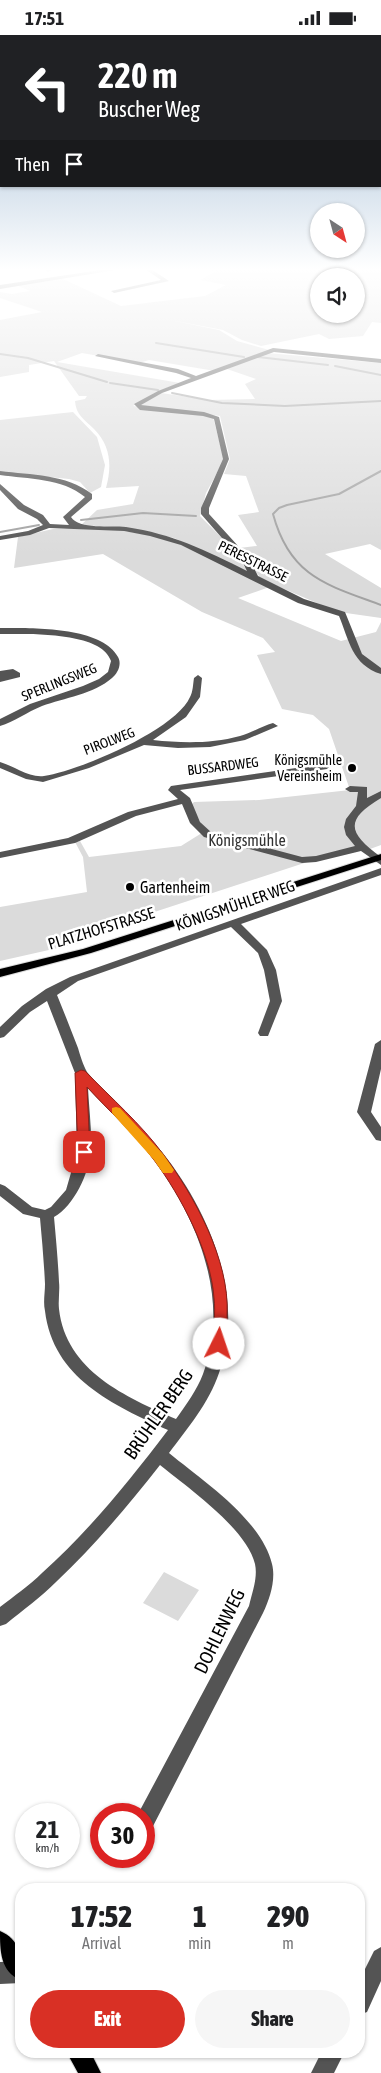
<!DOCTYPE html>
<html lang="en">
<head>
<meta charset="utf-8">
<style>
  :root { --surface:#fff; --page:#f6f6f6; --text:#202124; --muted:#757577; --accent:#d93025 }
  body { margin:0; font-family:"Asap Condensed",sans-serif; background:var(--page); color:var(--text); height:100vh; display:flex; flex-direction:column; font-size:19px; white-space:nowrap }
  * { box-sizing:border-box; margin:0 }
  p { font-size:16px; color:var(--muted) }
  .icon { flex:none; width:28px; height:28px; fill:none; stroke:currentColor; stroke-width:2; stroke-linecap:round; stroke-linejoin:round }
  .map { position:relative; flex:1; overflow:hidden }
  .side { position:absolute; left:15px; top:1848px; width:350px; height:175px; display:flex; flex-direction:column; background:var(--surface); border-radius:20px; box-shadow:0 1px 4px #0004 }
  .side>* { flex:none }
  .guide { position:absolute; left:0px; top:0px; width:381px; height:152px; box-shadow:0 1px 4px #0004; background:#202124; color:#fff; overflow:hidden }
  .needle { width:32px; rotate:144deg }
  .fabs { position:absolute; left:310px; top:168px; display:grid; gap:10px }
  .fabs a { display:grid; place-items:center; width:55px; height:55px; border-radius:50%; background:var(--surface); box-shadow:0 1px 4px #0004; font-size:25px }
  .speed { position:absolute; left:15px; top:1768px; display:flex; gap:10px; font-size:25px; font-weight:700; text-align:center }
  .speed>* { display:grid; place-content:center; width:65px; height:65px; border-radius:50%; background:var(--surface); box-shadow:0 1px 4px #0004; line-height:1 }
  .speed small { font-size:12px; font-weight:400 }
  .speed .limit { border:8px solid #d22; background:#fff; color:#111 }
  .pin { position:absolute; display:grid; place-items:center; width:42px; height:42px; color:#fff; margin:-21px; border-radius:10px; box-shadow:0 2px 8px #0006 }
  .me { position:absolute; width:55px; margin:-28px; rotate:4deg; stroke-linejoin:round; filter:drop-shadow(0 0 4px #0008) }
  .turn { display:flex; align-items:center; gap:18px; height:105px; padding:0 15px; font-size:22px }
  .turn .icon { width:65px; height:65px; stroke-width:2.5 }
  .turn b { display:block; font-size:35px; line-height:42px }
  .then { display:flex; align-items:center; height:48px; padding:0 15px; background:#0003; gap:10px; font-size:19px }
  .eta { display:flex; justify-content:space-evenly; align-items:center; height:85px; text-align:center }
  .eta b { font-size:30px; font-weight:800; line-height:35px }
  .button { display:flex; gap:10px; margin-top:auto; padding:10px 15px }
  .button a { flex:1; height:58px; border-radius:30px; background:var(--accent); color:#fff; font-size:20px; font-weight:800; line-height:58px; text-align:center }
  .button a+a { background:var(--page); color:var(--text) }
  .status { display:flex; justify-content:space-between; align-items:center; height:35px; padding:0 25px; background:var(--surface); direction:ltr }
  .status svg { height:14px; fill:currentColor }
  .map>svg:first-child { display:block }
</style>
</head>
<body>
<div class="status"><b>17:51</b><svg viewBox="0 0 49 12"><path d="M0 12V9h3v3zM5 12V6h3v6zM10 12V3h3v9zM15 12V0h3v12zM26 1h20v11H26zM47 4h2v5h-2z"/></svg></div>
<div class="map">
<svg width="381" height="2038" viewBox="0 0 381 2038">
  <rect width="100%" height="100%" fill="#fff"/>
  <!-- green -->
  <path fill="#dbdbdb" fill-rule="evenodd" d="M 209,234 L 381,234 L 381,288 L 372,287 L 363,301 L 329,304 L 319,299 L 261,311 L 242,305 L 223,295 L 170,285 L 219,295 L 237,306 L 269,315 L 215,336 L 149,325 L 139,328 L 82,318 L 57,327 L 180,348 L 156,357 L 133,371 L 213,382 L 224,425 L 206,458 L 200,481 L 233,514 L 248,537 L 174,503 L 128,493 L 81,490 L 97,475 L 133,469 L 139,451 L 106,453 C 112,431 111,411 94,394 C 84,384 76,380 75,366 L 85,364 L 87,361 L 79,361 L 54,326 L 29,330 L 29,337 L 0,342 L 0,285 L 42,277 L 0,263 L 0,257 L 12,259 L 30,256 L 16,250 L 61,243 L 121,271 L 205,261 L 226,250 L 201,245 L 214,237 ZM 319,241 L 356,241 L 356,279 L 319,279 Z
    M 267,318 L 381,328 L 381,515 L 370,509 L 325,519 L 381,553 L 381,583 L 346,578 L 326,572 L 275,550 L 238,563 L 341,606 L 376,597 L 381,587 L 381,810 L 370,814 L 350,813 L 81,901 L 80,908 L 0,926 L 0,872 L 87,857 L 83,822 L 75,807 L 80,806 L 89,822 L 181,811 L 205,796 L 191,770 L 194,767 L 259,765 L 350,755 L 329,694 L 313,680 L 282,674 L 257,620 L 275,617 L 263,603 L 202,577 L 103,519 L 14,533 L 18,502 L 53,494 L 78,493 L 117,495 L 150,500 L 171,505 L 251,543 L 259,541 L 239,513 L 257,511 L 238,480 L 259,477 L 246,441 L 224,439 L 230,424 L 220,381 L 138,370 L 161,358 L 209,365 L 255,364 L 245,349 L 256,344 L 227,334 Z
    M 73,377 L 97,402 L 105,430 L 101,452 L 90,458 L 80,447 L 69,444 L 0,437 L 0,385 Z
    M 164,1537 L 199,1555 L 178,1586 L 143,1568 Z"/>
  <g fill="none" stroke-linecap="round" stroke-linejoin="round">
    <!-- stream -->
    <path stroke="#a2a2a2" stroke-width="2" d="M 156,308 L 244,322
      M 0,319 L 28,323 L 107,347
      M 258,322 L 328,330
      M 335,331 L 381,340
      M 110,348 L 158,355
      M 172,358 L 222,368 L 285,371 L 381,366
      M 381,436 L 339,459 L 287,470 L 279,473 L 273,479 C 290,542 327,550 381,570
      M 81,485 L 143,478 L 196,481
      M 0,497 L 39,490"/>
    <defs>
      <path id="major" d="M 381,819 L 381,825 L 91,918 L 0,942 L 0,934 L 83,914 Z
        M 0,1896 C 22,1905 21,1924 21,1945 C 0,1937 0,1915 0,1896 Z
        M 66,2016 L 90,2016 L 101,2038 L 78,2038 Z"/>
    </defs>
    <!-- major casing -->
    <use href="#major" stroke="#dbdbdb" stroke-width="2"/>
    <!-- minor -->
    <path fill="#545454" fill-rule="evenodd" d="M 45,234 L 50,234 L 51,235 L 48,237 Z
      M 107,234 L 121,234 L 0,254 L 0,250 Z
      M 145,234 L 151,234 L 169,246 L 114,258 L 111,256 L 161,245 Z
      M 273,313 L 381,324 L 381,328 L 274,317 L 162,358 L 141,370 L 204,377 L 219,382 L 229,424 L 209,473 L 209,479 L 249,523 L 258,541 L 304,564 L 345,577 L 362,619 L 381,633 L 381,639 C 352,630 349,605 339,581 L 298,568 L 181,510 L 150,501 L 124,496 L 49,493 L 30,500 L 0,505 L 0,501 L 28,496 L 43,490 L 37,484 L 18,474 L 0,455 L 0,449 L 24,470 L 43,480 L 50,489 L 69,490 L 63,482 L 85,462 C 62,443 28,444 0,440 L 0,436 C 31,440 66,439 92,459 L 92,464 L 71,482 C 79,495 111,490 126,492 C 173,499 205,515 247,536 L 242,526 L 201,479 L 201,473 L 223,424 L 214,384 L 203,381 L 140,375 L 134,369 L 158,356 L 191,343 L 176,338 L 95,321 L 98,319 L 178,334 L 196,341 Z
      M 0,593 C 30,593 102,591 118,622 C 122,629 118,638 112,643 C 94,659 64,663 42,671 C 27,677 14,687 0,691 L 0,684 L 30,669 L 83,651 L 99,644 L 108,637 L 111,626 C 102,596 26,599 0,599 Z
      M 13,634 L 20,638 L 20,642 L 0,647 L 0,636 Z
      M 198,640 L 202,643 L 200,662 L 186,682 L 153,705 C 181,708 211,709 240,701 C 251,698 262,691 273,688 L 278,691 L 245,705 L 210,712 L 178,713 L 144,710 L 89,733 L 43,747 L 26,744 L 0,733 L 0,727 C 14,731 29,743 44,741 C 78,736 176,695 190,662 C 193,657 193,649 194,643 Z
      M 324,729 L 329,732 L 327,734 L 180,755 L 190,763 L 200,787 L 212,798 L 302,822 L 316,821 L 355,811 L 346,800 L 344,792 L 346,784 L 356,771 L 358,757 L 350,757 L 345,754 L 350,751 L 367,752 L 367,763 L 381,756 L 381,763 C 344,785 348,798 381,822 L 381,830 L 361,816 L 316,827 L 302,828 L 204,802 L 190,788 L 182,769 L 136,781 L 75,808 L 0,823 L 0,817 L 68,803 L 128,777 L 178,764 L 168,755 L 171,751 Z
      M 381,833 L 381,840 L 241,889 L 267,915 L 276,935 L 282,966 L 268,1001 L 260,1001 L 258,998 L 270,966 L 264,935 L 258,918 L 231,892 L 78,946 L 57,960 C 64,977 71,995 78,1013 C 80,1020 83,1030 87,1037 C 94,1046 103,1054 111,1062 C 128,1080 146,1098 162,1117 C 210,1177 246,1263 219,1338 C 209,1368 187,1394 169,1418 C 203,1446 261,1484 272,1529 C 276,1544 270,1564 263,1578 L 151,1795 L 144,1798 L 144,1779 L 138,1779 L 249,1571 C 252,1558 258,1543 255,1529 C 247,1494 187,1452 160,1430 C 128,1471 94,1511 56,1547 C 41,1562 23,1575 6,1589 L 0,1591 L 0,1572 C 14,1561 29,1551 42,1538 C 89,1496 130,1445 168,1395 C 113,1370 53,1343 45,1276 C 43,1267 45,1258 45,1249 C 44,1227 42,1205 40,1183 L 23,1179 L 0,1161 L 0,1149 L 5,1151 L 32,1172 L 45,1175 L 51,1172 L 66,1155 L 77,1117 L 75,1038 L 47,966 L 30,977 L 4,1002 L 0,1003 L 0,992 L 22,971 L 46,954 L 70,942 ZM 88,1053 C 110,1077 135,1100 155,1126 C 198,1185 231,1266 203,1339 C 197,1355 186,1370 176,1384 C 126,1362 66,1336 59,1274 C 58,1265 60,1256 59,1247 C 58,1226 56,1204 54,1182 C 74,1171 89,1138 91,1116 C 92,1095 89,1074 88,1053 Z
      M 381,1005 L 381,1034 L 371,1077 L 381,1092 L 381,1106 L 376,1105 L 357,1077 L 375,1009 Z
      M 381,1912 L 381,1946 L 367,1977 L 359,1980 L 359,1946 L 374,1916 Z
      M 21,1926 L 21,1948 L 0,1949 L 0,1927 Z
      M 322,2016 L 345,2016 L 334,2038 L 311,2038 Z"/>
    <!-- major -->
    <use href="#major" fill="#000" fill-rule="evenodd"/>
  </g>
  <!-- sky -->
  <linearGradient id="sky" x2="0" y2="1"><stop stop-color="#8cadcc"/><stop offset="0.45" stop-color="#fff"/><stop offset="1" stop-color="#fff" stop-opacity="0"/></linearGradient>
  <rect width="381" height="520" fill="url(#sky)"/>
  <!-- route -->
  <path fill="#d93025" stroke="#8d1f18" d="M 81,1035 L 85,1036 C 111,1063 141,1089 163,1119 C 194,1160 230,1226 227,1279 C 227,1289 229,1303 224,1312 L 214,1312 L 212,1309 C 213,1294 216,1278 214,1263 C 211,1218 181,1161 154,1125 C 135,1099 109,1076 87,1052 L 90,1117 L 84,1121 L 78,1117 L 75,1038 Z"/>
  <!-- slow -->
  <path fill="#f59e0b" d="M 116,1072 L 120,1073 L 163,1119 L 174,1135 L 172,1138 L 163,1138 L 154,1125 L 112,1078 L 112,1073 Z"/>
  <!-- markers -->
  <g fill="#000" stroke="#fff" stroke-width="2">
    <circle cx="352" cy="733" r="5"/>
    <circle cx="130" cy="852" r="5"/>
  </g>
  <g text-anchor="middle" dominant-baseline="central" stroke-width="5" stroke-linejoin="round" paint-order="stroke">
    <!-- far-street labels -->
    <g font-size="14" fill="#000" stroke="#fff">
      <text transform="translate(253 526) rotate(26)">PERESSTRASSE</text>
      <text transform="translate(59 647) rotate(-22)">SPERLINGSWEG</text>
      <text transform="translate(109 706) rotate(-21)">PIROLWEG</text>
      <text transform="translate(223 731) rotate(-7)">BUSSARDWEG</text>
    </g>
    <!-- far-poi labels -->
    <g font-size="14" fill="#000" stroke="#fff" text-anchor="end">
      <text x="342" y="725">Königsmühle<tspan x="342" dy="16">Vereinsheim</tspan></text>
    </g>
    <!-- park labels -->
    <g font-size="16" fill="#323232" stroke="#fff">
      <text x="247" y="805">Königsmühle</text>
    </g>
    <!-- poi labels -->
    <g font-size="16" fill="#000" stroke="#fff" text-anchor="start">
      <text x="140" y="852">Gartenheim</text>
    </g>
    <!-- street labels -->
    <g font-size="16" fill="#000" stroke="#fff">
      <text transform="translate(235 870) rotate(-19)">KÖNIGSMÜHLER WEG</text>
      <text transform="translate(101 893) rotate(-17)">PLATZHOFSTRASSE</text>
    </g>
    <!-- near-street labels -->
    <g font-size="19" fill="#000" stroke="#fff">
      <text transform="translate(158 1379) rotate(-55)">BRÜHLER BERG</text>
      <text transform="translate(219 1596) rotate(-64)">DOHLENWEG</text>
    </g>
  </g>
</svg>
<div class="fabs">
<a><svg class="needle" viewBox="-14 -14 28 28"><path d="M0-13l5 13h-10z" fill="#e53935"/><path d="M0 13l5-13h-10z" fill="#757577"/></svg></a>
<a><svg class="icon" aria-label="sound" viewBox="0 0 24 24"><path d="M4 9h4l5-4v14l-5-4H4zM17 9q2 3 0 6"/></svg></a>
</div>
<div class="speed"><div>21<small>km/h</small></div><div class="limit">30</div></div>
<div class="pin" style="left:84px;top:1117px;background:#d93025"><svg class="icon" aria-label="arrive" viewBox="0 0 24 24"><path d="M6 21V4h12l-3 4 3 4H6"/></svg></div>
<svg class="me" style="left:219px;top:1309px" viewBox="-20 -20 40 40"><circle r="19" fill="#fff"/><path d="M0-13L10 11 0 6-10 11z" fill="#d93025"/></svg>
<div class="guide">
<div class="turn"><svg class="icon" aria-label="left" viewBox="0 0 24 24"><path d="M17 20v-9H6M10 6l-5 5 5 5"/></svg><div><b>220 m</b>Buscher Weg</div></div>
<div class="then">Then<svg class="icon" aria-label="arrive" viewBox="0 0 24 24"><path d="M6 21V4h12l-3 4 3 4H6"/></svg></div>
</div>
<section class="side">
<div class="eta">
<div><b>17:52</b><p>Arrival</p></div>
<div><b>1</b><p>min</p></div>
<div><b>290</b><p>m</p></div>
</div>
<div class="button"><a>Exit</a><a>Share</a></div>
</section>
</div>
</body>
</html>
